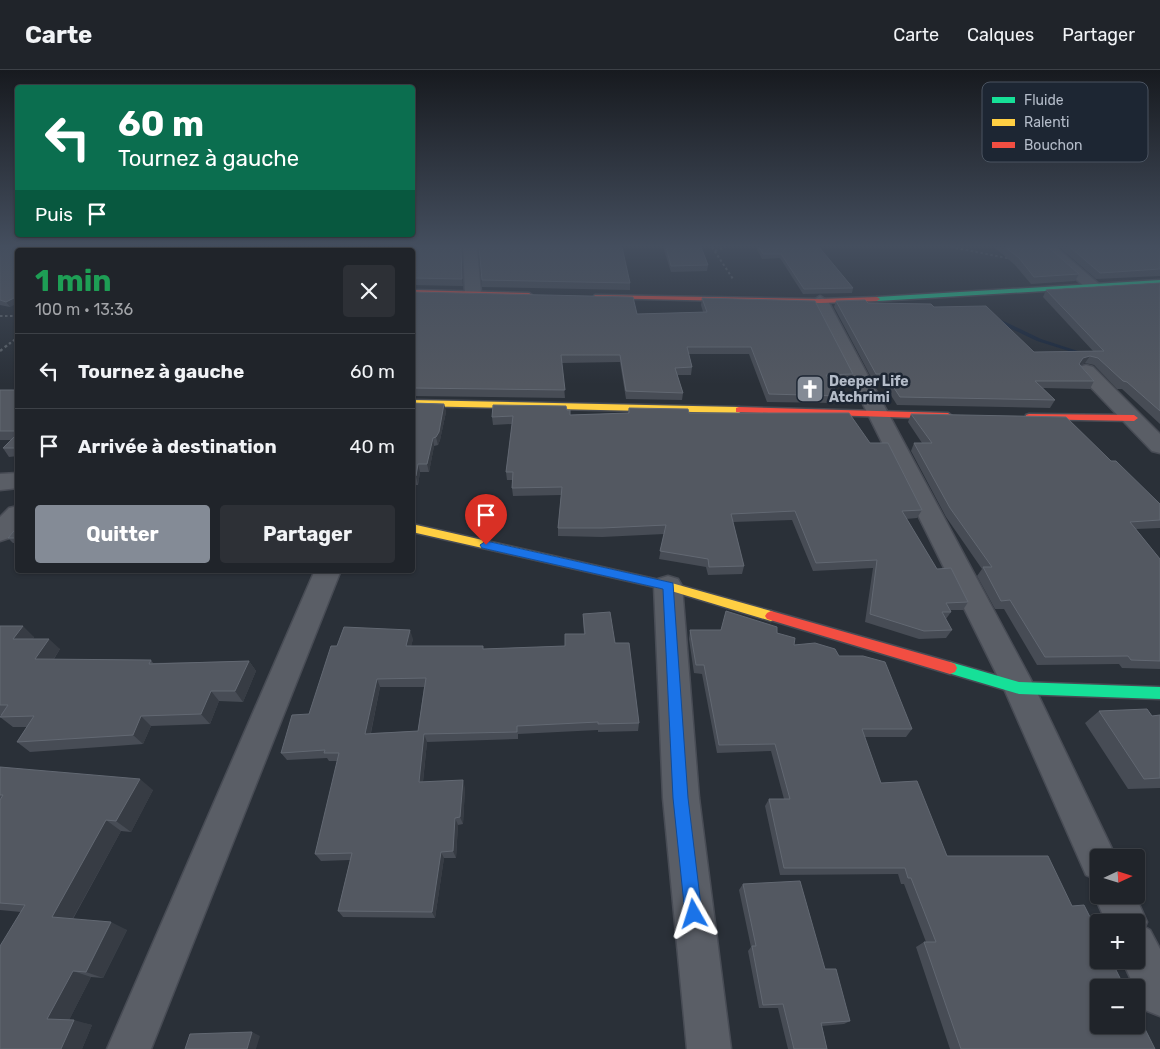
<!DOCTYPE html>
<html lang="fr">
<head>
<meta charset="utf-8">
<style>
  :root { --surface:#20242a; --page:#2d3036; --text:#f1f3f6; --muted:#a2a4a8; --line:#3d4147; --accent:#848b96 }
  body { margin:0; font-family:Rubik,sans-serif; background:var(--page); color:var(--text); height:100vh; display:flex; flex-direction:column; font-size:19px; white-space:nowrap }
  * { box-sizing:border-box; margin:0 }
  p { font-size:16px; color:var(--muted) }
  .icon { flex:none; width:28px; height:28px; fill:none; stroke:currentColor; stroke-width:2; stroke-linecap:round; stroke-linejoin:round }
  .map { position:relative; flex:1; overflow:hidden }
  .panel { position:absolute; left:15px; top:178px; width:400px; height:325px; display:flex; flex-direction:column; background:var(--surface); border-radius:5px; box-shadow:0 1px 4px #0004,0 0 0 1px var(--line) }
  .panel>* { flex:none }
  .top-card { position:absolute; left:15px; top:15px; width:400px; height:152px; border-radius:5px; box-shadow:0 1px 4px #0004,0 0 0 1px var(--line); background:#0b6e4f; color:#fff; overflow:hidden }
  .needle { width:32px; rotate:86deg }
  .buttons { position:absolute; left:1090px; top:779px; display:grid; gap:10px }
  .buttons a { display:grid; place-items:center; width:55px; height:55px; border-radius:5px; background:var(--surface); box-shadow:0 1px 4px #0004,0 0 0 1px var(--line); font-size:25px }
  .pin { position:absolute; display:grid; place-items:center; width:42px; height:42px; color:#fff; margin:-51px -21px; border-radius:50% 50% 50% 0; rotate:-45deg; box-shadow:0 0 5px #0007 }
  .pin .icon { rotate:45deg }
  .me { position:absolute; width:55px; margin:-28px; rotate:354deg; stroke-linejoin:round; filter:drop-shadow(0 0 4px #0008) }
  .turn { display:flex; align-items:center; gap:18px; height:105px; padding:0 20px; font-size:22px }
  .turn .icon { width:65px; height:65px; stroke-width:2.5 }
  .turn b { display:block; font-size:35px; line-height:42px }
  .then { display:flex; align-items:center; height:48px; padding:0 20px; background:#0003; gap:10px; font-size:19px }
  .round { display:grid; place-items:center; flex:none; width:52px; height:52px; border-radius:5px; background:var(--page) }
  .headline { display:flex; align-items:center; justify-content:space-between; height:85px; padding:0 20px }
  h1 { font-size:30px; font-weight:700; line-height:38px; color:#1e9e55 }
  .primary-button { display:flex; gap:10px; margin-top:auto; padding:10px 20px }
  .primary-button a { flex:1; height:58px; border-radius:5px; background:var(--accent); color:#fff; font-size:20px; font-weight:700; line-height:58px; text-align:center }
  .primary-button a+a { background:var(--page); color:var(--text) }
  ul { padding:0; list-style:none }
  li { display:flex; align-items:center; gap:15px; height:75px; padding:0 20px; border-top:1px solid var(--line) }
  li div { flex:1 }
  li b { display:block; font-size:19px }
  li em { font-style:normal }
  header { display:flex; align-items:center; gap:30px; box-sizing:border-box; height:70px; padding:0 25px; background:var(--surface); border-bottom:1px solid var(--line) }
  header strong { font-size:24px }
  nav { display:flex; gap:28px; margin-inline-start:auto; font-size:18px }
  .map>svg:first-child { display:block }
</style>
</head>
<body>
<header>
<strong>Carte</strong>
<nav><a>Carte</a><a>Calques</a><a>Partager</a></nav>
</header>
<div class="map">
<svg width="1160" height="979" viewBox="0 0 1160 979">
  <rect width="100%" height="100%" fill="#2a3038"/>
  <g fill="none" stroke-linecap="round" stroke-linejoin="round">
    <!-- stream -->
    <path fill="#19273c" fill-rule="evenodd" d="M 991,247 L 995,247 L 1041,269 L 1090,285 L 1085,286 L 1037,271 L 991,249 Z"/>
    <defs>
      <path id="street" d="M 463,177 L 477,177 L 481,223 L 479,226 L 467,226 L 465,223 Z
        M 1040,177 L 1056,177 L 1100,215 L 1092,220 L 1086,218 Z
        M 820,226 L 828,231 L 1030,608 L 1112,779 L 1116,788 L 1099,788 L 1099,811 L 1086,805 L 1005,621 L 812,231 Z
        M 1086,295 L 1093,297 L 1160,364 L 1160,383 L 1152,381 L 1079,305 L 1076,301 L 1079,297 Z
        M 18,403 L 18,418 L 0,420 L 0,404 Z
        M 18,436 L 18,459 L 9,468 L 0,471 L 0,447 L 9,438 Z
        M 315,500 L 341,500 L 151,979 L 107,979 Z
        M 668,506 L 678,509 L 682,516 L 699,728 L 731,979 L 687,979 L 663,728 L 654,516 L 658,509 Z
        M 1099,815 L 1099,825 L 1135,825 L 1147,852 L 1145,857 L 1150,860 L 1160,879 L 1160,946 L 1145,940 L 1122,890 L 1136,890 L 1136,852 L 1106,852 L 1094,825 Z"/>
      <path id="fast" d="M 1160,210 L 1160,214 L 877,231 L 874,229 L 877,227 Z
        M 950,592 L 1019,612 L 1160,617 L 1160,629 L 1019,624 L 945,602 L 943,598 L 945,594 Z"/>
      <path id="slow" d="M 412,330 L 739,337 L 743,340 L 739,343 L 412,336 Z
        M 412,454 L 668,512 L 771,541 L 775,543 L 777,546 L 775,549 L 771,551 L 668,520 L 412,462 Z"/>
      <path id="jam" d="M 412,220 L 529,223 L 532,225 L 529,227 L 412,224 Z
        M 595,225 L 820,229 L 877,227 L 880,229 L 877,231 L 820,233 L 597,228 L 594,226 Z
        M 739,337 L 948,343 L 952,346 L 948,349 L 736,342 L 736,338 Z
        M 1029,344 L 1134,345 L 1138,348 L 1134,351 L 1026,349 L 1026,345 Z
        M 771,541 L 950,592 L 955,594 L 957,598 L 955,602 L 950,604 L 767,549 L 765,546 L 767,543 Z"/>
    </defs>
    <!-- street casing -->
    <use href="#street" stroke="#484c55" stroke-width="3"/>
    <!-- fast casing -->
    <use href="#fast" stroke="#484c55" stroke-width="3"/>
    <!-- slow casing -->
    <use href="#slow" stroke="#484c55" stroke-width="3"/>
    <!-- jam casing -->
    <use href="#jam" stroke="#484c55" stroke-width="3"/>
    <!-- path-far1 -->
    <path stroke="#5c6268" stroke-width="2" stroke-dasharray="2.5 2.5" stroke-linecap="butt" d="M 712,177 L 733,209
      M 951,177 L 1012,189
      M 715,181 L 725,177
      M 0,246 L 18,246
      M 9,274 L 18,267"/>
    <!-- path -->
    <path stroke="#5c6268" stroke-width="2.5" stroke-dasharray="3 3" stroke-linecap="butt" d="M 0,281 L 10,273"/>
    <!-- street -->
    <use href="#street" fill="#5a5e66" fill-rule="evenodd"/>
    <!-- fast -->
    <use href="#fast" fill="#16e098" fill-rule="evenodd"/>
    <!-- slow -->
    <use href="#slow" fill="#ffcf43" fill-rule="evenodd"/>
    <!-- jam -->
    <use href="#jam" fill="#f24e42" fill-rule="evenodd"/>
  </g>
  <!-- wall -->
  <path fill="#474c55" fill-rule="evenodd" d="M 0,177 L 18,180 L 10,237 L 0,235 Z
    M 461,177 L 463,216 L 412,215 L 412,180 Z
    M 479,177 L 630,213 L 630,220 L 482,217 Z
    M 663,177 L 701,177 L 708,195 L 707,201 L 671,202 Z
    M 756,177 L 819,177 L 853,218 L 852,223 L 803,224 L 780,188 L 762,189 Z
    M 994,177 L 1048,177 L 1079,204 L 1075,211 L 1031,214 L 1015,195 Z
    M 1059,177 L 1158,177 L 1160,178 L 1160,206 L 1096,209 Z
    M 1160,213 L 1160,354 L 1122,319 L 1117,319 L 1094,295 L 1085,293 L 1080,295 L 1094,311 L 1090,319 L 1043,318 L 1055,330 L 1050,338 L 897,335 L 882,311 L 873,311 L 834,237 L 836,231 L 934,237 L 1034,282 L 1093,281 L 1043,227 L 1046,220 Z
    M 412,222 L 637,244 L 703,242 L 701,235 L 702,228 L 853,304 L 850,312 L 831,312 L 839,326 L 836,333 L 767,332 L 749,284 L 689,284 L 692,297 L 691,305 L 677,305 L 683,323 L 682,330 L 626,329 L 620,292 L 562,293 L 565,328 L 412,326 Z
    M 0,320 L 18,320 L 18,386 L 9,387 L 3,378 L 11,370 L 0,370 Z
    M 412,333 L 444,334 L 446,342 L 440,370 L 438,375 L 434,376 L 429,402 L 420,402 L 418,415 L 412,415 Z
    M 629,338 L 689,343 L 870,373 L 922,440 L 917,448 L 906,449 L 937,499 L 968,532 L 963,540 L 951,540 L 951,542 L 946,549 L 952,560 L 946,568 L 919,569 L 865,552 L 873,498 L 813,501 L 792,450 L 733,452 L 744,496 L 742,504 L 708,505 L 706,497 L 659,489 L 664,464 L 602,467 L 558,466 L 558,458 L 561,425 L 513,426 L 512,418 L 512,410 L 507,410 L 506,402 L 512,354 L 493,355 L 492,347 L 567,340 L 570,345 L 628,343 Z
    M 911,344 L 1111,391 L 1160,434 L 1160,458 L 1136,459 L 1160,489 L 1160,599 L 1122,598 L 1119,594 L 1037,595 L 1004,539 L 995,539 L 977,506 L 982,499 L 946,447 L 911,381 L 914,373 L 922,373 L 908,352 Z
    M 18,456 L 18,473 L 13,473 L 8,468 Z
    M 583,544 L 615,573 L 639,653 L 638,661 L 598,662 L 598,660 L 518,664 L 518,669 L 427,672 L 423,712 L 465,718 L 463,754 L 458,755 L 456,788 L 444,788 L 435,848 L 343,847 L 338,841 L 350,790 L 321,791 L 315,784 L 338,691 L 329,691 L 327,688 L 287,690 L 281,683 L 309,644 L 337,576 L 413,569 L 411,576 L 483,576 L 483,579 L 565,576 L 584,564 L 583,553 ZM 380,617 L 424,617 L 418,661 L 371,663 Z
    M 0,556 L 34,567 L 33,569 L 60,579 L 54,589 L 151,590 L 153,593 L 249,591 L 256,601 L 243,632 L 219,631 L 210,654 L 151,656 L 143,674 L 30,682 L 17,672 L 27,657 L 13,657 L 0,647 L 2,645 L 0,645 Z
    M 690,560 L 777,563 L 794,575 L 839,586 L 912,659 L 906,667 L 864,667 L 881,713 L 947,786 L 1072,836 L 1155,979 L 950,979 L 916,877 L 924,872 L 926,872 L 904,814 L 901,814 L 898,804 L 780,805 L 765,736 L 769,729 L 784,729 L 771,681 L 717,683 L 702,604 L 694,603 L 689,569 Z
    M 1099,641 L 1152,646 L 1160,645 L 1160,718 L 1128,719 L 1085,653 Z
    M 0,697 L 153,720 L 131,762 L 121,761 L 73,849 L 127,860 L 103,908 L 91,907 L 69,950 L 92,955 L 82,979 L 0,979 L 21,842 L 0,840 Z
    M 743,814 L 825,899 L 850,951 L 844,954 L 822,956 L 827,979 L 788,979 L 778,938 L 759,938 L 748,881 L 751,877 L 739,820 Z"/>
  <!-- shaded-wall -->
  <path fill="#373c44" d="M 461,177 L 463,216 L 462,209 Z
    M 18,226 L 18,233 L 10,237 L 6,232 Z
    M 1090,286 L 1085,293 L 1078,295 L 1074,301 L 1083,288 Z
    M 444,334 L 446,342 L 440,370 L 438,375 L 436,367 Z
    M 433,368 L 434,376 L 429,402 L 427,394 Z
    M 418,394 L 420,402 L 418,415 L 416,406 Z
    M 23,556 L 34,567 L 25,580 L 13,569 Z
    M 410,560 L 413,569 L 409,585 L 406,576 Z
    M 49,569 L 60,579 L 47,599 L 35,589 Z
    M 249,591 L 256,601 L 243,632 L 235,621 Z
    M 377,609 L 380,617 L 369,671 L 365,664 Z
    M 211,621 L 219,631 L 210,654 L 201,644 Z
    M 141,646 L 151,656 L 143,674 L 133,665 Z
    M 424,664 L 427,672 L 422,720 L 419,712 Z
    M 140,709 L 153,720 L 131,762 L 116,751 Z
    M 463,710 L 465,718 L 463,754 L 460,747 Z
    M 455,748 L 458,755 L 456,788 L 453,781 Z
    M 106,750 L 121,761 L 69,855 L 52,847 Z
    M 441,782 L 444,788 L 435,848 L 432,842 Z
    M 111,852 L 127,860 L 103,908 L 86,902 Z
    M 73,901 L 91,907 L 67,954 L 47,949 Z
    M 74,950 L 92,955 L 82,979 L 61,979 Z
    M 252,962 L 260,966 L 256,979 L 247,979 Z"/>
  <!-- building -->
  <path fill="#535861" stroke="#626872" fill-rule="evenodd" d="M 0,177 L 129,177 L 140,180 L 18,180 L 18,226 L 6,232 L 0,230 Z
    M 395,177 L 461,177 L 462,209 L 412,208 L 412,180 L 297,180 L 395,179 Z
    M 479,177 L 622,177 L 630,213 L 482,210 Z
    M 666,177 L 701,177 L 708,195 L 671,196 Z
    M 759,177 L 819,177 L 853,218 L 804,219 L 781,184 L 763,184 Z
    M 1005,177 L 1048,177 L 1079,204 L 1034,207 L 1019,188 Z
    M 1070,177 L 1158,177 L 1160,178 L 1160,199 L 1100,203 Z
    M 1160,213 L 1160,341 L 1127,312 L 1123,311 L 1098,288 L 1090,286 L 1083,288 L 1079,294 L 1094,311 L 1035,311 L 1055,330 L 900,327 L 885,304 L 876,304 L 836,231 L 865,230 L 868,233 L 931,234 L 934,237 L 986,236 L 1034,282 L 1104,281 L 1046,220 Z
    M 412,222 L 633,227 L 637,244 L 707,242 L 702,228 L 815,231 L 853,304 L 826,305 L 839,326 L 769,324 L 751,277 L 687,277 L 692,297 L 675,298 L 683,323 L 626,321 L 620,285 L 561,285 L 565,320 L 412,318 Z
    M 0,320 L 18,320 L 18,361 L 0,361 Z
    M 412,333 L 444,334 L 439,362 L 436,367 L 433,368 L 427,394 L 418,394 L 416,406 L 412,407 Z
    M 493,335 L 566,336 L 567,340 L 570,340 L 570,345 L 629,343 L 629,338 L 688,339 L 689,343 L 849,343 L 870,373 L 888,373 L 922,440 L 902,441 L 937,499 L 951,498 L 968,532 L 946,533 L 951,542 L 942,542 L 952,560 L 924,561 L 870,544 L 877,490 L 816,493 L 795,441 L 731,444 L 744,496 L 709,497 L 708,489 L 660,481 L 666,455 L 602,458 L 558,458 L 562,417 L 512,418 L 513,402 L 506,402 L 513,346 L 492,347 Z
    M 911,344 L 1066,347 L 1111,391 L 1116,391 L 1160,434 L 1160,450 L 1130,452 L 1160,489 L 1160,591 L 1131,590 L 1128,586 L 1045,587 L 1010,530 L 1001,531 L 983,497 L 992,497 L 950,438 L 914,373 L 932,373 Z
    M 18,363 L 18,378 L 3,378 Z
    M 18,456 L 18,468 L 8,468 Z
    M 726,541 L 777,557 L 777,563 L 795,568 L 794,575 L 815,573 L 835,579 L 839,586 L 863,586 L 885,592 L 912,659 L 862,659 L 881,713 L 917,711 L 947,786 L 1048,786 L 1072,836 L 1084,835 L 1099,865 L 1099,890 L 1111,890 L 1125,918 L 1099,918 L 1099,955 L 1136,955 L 1136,941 L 1155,979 L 961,979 L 924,872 L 936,872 L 911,808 L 908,808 L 905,798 L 784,798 L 769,729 L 790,729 L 775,674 L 719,675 L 704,595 L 696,595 L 690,560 L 721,560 Z
    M 610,542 L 615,573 L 629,573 L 639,653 L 598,654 L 598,652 L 517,656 L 517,662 L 424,664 L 419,712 L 463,710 L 460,747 L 455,748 L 453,781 L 441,782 L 432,842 L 338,841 L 352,783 L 315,784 L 339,683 L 324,683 L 325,680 L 281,683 L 292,645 L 309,644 L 331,576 L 337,576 L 344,557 L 410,560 L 406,576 L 483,576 L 483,579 L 565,576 L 565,564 L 585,564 L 583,544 ZM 426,608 L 418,661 L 365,664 L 377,609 Z
    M 0,556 L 23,556 L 13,569 L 49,569 L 35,589 L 151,590 L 149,594 L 249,591 L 235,621 L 211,621 L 201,644 L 141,646 L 133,665 L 17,672 L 34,646 L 0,647 L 8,635 L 0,635 Z
    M 1147,639 L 1152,646 L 1160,645 L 1160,708 L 1144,709 L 1099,641 Z
    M 0,697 L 140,709 L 116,751 L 106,750 L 52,847 L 111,852 L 86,902 L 73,901 L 47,949 L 74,950 L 61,979 L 0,979 L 0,876 L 25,835 L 0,833 L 0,730 L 3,725 L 0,725 Z
    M 800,811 L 825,899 L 836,899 L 850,951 L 821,953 L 827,979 L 794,979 L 783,934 L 763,935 L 752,876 L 756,876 L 743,814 Z
    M 252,962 L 247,979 L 185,979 L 190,964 Z"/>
  <!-- sky -->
  <linearGradient id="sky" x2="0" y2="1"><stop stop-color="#171a1f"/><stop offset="0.56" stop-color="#444e5e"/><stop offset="1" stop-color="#444e5e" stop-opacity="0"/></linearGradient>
  <rect width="1160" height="314" fill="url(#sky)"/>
  <!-- route -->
  <path fill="#1a73e8" stroke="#114b97" d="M 486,471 L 673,513 L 688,728 L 702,844 L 700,850 L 694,853 L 688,850 L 685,844 L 673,728 L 663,519 L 482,478 L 480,475 Z"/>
  <!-- icons -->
  <defs>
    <symbol id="church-square" viewBox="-11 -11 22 22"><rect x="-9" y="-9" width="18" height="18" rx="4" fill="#848b96" stroke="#1d2633"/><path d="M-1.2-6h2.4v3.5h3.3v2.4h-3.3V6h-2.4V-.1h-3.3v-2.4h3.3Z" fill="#fff"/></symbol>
  </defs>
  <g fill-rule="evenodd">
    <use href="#church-square" x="794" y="303" width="32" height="32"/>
  </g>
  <g text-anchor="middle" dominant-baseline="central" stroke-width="5" stroke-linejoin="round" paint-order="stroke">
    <!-- far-poi labels -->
    <g font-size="14" font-weight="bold" fill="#b4bcc9" stroke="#1d2633" text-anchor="start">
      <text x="829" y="311">Deeper Life<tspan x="829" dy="16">Atchrimi</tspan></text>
    </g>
  </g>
  <!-- legend -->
  <rect x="982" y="12" width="166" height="80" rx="8" fill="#1d2633" stroke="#4a5360" stroke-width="1"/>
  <rect x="992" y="27" width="23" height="6" fill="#16e098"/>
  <rect x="992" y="49" width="23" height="7" fill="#ffcf43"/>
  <rect x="992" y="72" width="23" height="6" fill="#f24e42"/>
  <g font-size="14" fill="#b4bcc9">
    <text x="1024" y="35">Fluide</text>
    <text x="1024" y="57">Ralenti</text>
    <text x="1024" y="80">Bouchon</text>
  </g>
</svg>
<div class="buttons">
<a><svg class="needle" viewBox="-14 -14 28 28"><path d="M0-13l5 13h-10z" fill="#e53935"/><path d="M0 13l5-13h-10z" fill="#a2a4a8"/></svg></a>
<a>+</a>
<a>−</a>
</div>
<div class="pin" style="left:486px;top:475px;background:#d93025"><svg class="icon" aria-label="arrive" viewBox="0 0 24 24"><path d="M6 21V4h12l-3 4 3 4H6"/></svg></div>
<svg class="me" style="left:694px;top:844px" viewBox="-20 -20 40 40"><path d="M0-17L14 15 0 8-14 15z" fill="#1a73e8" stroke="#fff" stroke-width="4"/></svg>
<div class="top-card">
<div class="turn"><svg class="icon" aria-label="left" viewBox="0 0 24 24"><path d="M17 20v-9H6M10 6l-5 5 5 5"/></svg><div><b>60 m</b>Tournez à gauche</div></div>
<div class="then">Puis<svg class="icon" aria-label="arrive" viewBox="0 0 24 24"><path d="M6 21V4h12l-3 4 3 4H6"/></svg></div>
</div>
<section class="panel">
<div class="headline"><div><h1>1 min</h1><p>100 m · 13:36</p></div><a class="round"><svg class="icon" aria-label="close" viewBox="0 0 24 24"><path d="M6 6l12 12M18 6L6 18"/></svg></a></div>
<ul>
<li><svg class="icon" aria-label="left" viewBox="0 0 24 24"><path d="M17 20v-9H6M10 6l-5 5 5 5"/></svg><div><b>Tournez à gauche</b></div><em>60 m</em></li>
<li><svg class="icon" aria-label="arrive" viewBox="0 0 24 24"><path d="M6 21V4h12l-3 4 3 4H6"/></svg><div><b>Arrivée à destination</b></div><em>40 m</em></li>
</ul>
<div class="primary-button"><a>Quitter</a><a>Partager</a></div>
</section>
</div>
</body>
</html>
